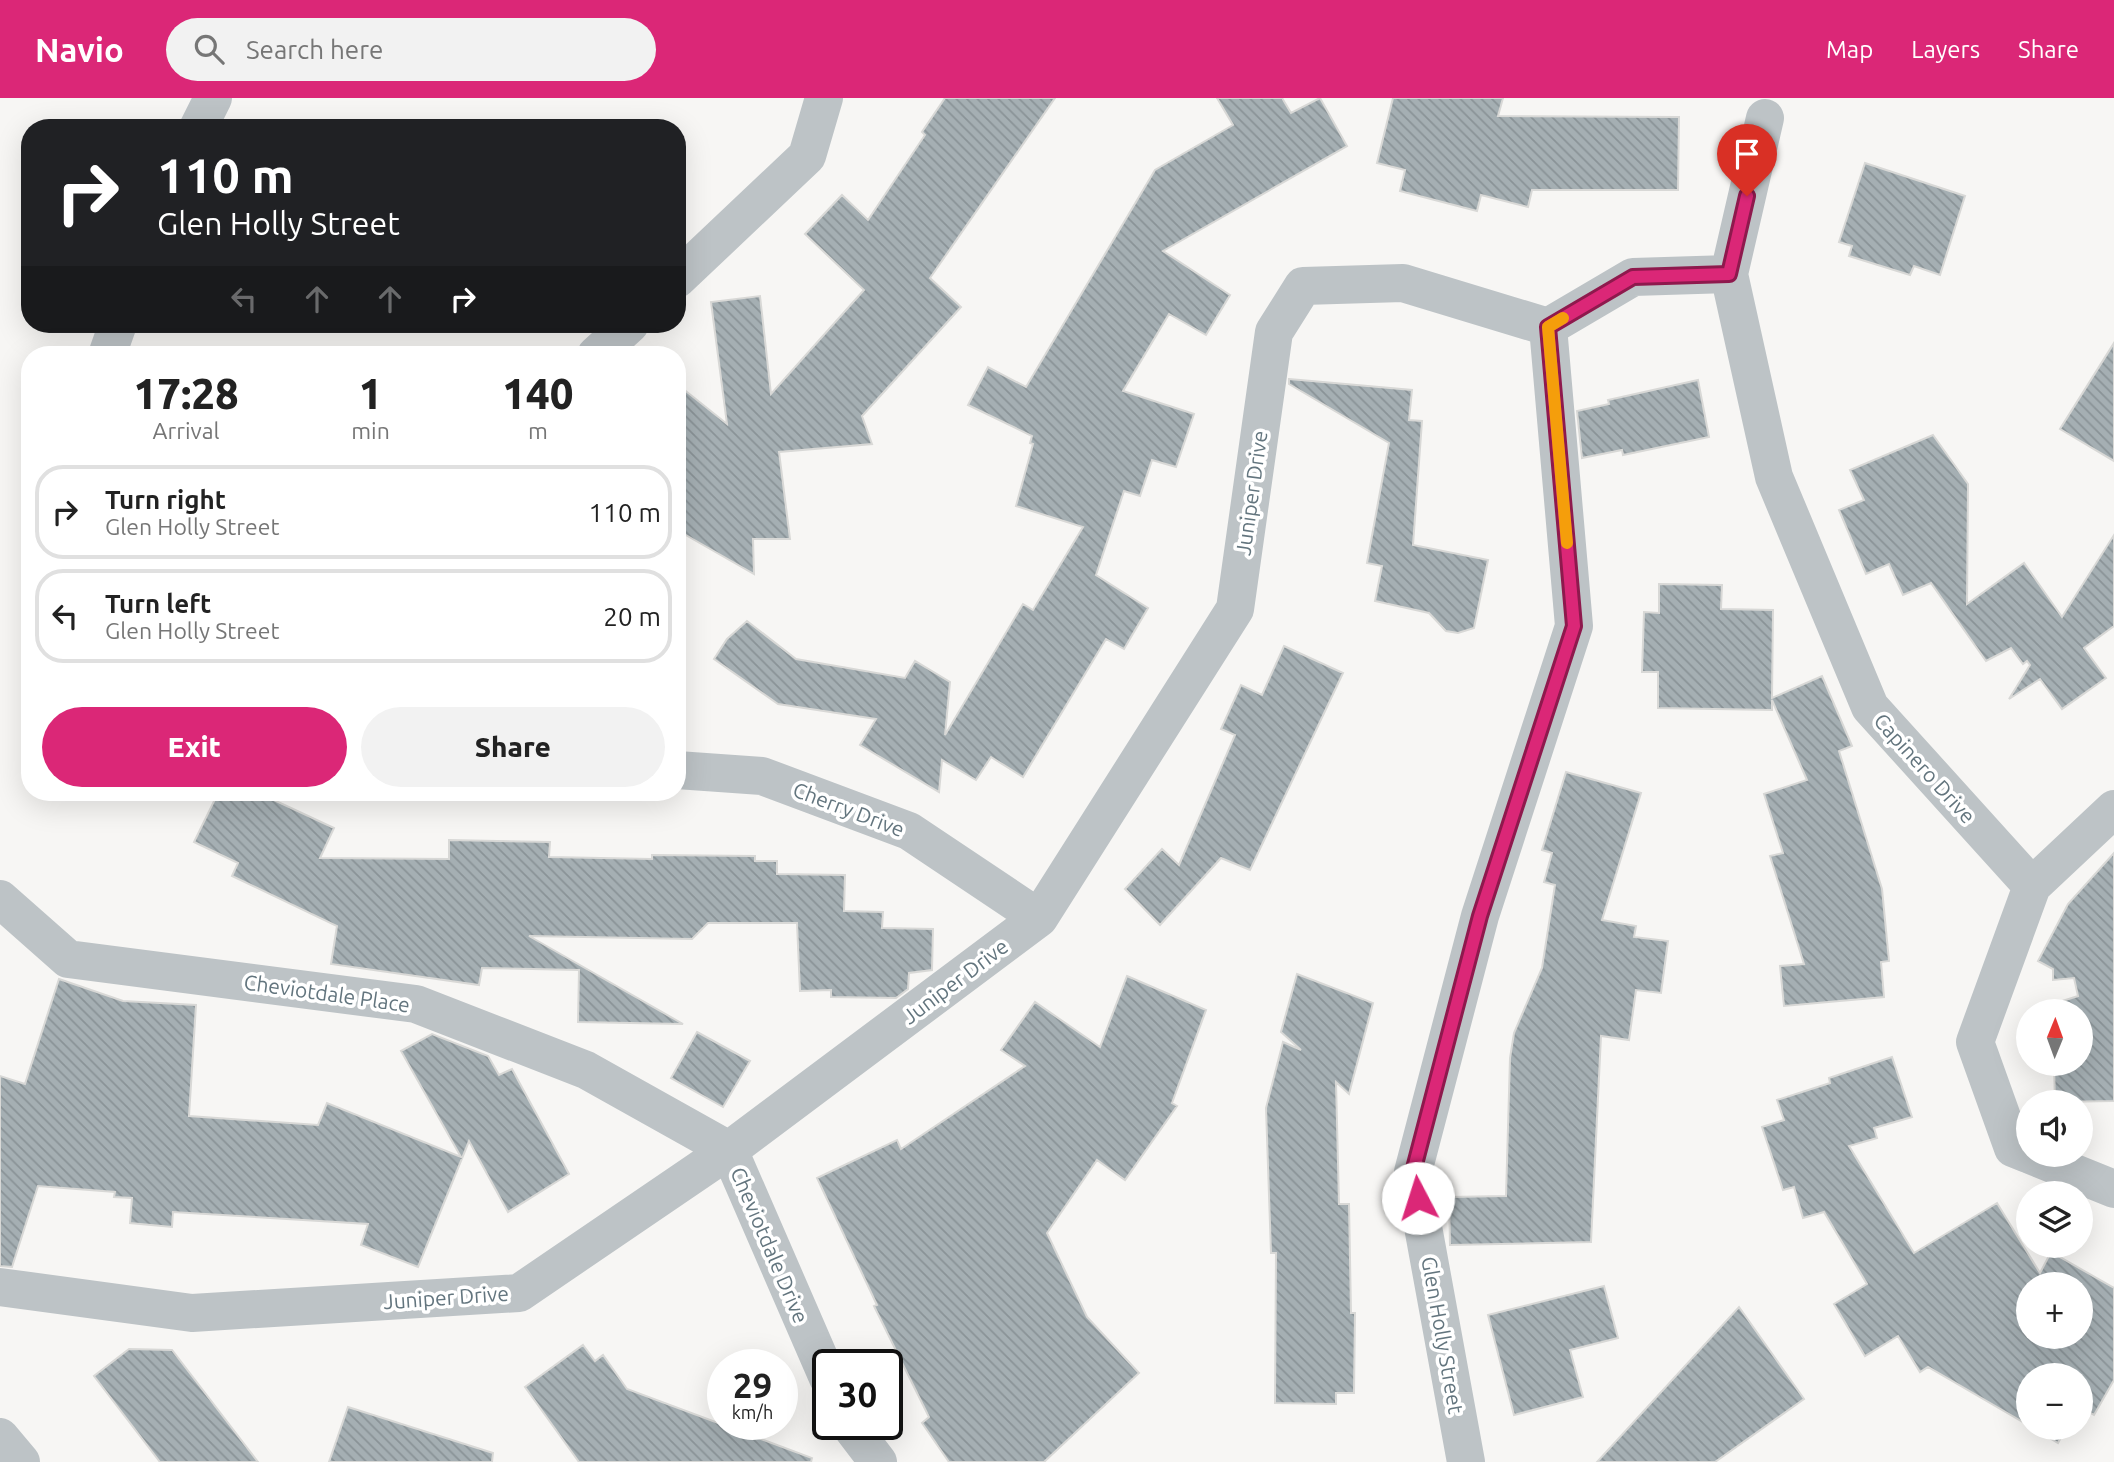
<!DOCTYPE html>
<html lang="en">
<head>
<meta charset="utf-8">
<style>
  :root { --surface:#fff; --page:#f2f2f2; --text:#222; --muted:#767676; --line:#e0e0e0; --accent:#db2777 }
  body { margin:0; font-family:Ubuntu,sans-serif; background:var(--page); color:var(--text); height:100vh; display:flex; flex-direction:column; font-size:26px; white-space:nowrap }
  * { box-sizing:border-box; margin:0 }
  p { font-size:23px; color:var(--muted) }
  .icon { flex:none; width:38px; height:38px; fill:none; stroke:currentColor; stroke-width:2; stroke-linecap:round; stroke-linejoin:round }
  .map { position:relative; flex:1; overflow:hidden }
  .sheet { position:absolute; left:21px; top:248px; width:665px; height:455px; display:flex; flex-direction:column; background:var(--surface); border-radius:28px; box-shadow:0 7px 28px #0002 }
  .sheet>* { flex:none }
  .top-card { position:absolute; left:21px; top:21px; width:665px; height:214px; border-radius:28px; box-shadow:0 7px 28px #0002; background:#202124; color:#fff; overflow:hidden }
  .needle { width:46px; rotate:1deg }
  .controls { position:absolute; left:2016px; top:901px; display:grid; gap:14px }
  .controls a { display:grid; place-items:center; width:77px; height:77px; border-radius:50%; background:var(--surface); box-shadow:0 7px 28px #0002; font-size:35px }
  .speed { position:absolute; left:707px; top:1251px; display:flex; gap:14px; font-size:35px; font-weight:700; text-align:center }
  .speed>* { display:grid; place-content:center; width:91px; height:91px; border-radius:50%; background:var(--surface); box-shadow:0 7px 28px #0002; line-height:1 }
  .speed small { font-size:18px; font-weight:400 }
  .speed .limit { border:4px solid #111; border-radius:10px; background:#fff; color:#111 }
  .pin { position:absolute; display:grid; place-items:center; width:60px; height:60px; color:#fff; margin:-72px -30px; border-radius:50% 50% 50% 0; rotate:-45deg; box-shadow:0 0 7px #0007 }
  .pin .icon { rotate:45deg }
  .me { position:absolute; width:77px; margin:-38px; rotate:355deg; stroke-linejoin:round; filter:drop-shadow(0 0 5px #0008) }
  .turn { display:flex; align-items:center; gap:24px; height:147px; padding:0 21px; font-size:32px }
  .turn .icon { width:91px; height:91px; stroke-width:2.5 }
  .turn b { display:block; font-size:49px; line-height:60px }
  .lanes { display:flex; align-items:center; height:66px; padding:0 21px; background:#0003; justify-content:center; gap:35px; direction:ltr }
  .lanes .off { opacity:.35 }
  .eta { display:flex; justify-content:space-evenly; align-items:center; height:119px; text-align:center }
  .eta b { font-size:42px; font-weight:800; line-height:49px }
  .cta { display:flex; gap:14px; margin-top:auto; padding:14px 21px }
  .cta a { flex:1; height:80px; border-radius:42px; background:var(--accent); color:#fff; font-size:28px; font-weight:800; line-height:80px; text-align:center }
  .cta a+a { background:var(--page); color:var(--text) }
  ul { padding:0; list-style:none }
  li { display:flex; align-items:center; gap:21px; height:94px; margin:0 14px 10px; padding:0 7px; border:4px solid var(--line); border-radius:28px }
  li div { flex:1 }
  li b { display:block; font-size:26px }
  li em { font-style:normal }
  header { display:flex; align-items:center; gap:42px; box-sizing:border-box; height:98px; padding:0 35px; background:var(--accent); color:#fff }
  header strong { font-size:33px }
  nav { display:flex; gap:38px; margin-inline-start:auto; font-size:24px }
  .search { width:490px; height:63px; background:var(--page); display:flex; align-items:center; gap:18px; box-sizing:border-box; padding:0 24px; border-radius:38px; color:var(--muted); font-size:26px }
  .map>svg:first-child { display:block }
</style>
</head>
<body>
<header>
<strong>Navio</strong>
<div class="search"><svg class="icon" aria-label="search" viewBox="0 0 24 24"><circle cx="10" cy="10" r="6"/><path d="M15 15l6 6"/></svg>Search here</div>
<nav><a>Map</a><a>Layers</a><a>Share</a></nav>
</header>
<div class="map">
<svg width="2114" height="1364" viewBox="0 0 2114 1364">
  <defs>
    <pattern id="building-back-hatch" width="6" height="6" patternUnits="userSpaceOnUse" patternTransform="scale(1.75)"><rect width="6" height="6" fill="#a5afb3"/><path d="M-1 5l2 2M0 0l6 6M5-1l2 2" fill="none" stroke="#8a9397"/></pattern>
  </defs>
  <rect width="100%" height="100%" fill="#f7f6f4"/>
  <!-- building -->
  <path fill="url(#building-back-hatch)" stroke="#d8d8d6" stroke-width="2" fill-rule="evenodd" d="M 945,0 L 1055,0 L 930,180 L 961,209 L 862,318 L 872,346 L 779,354 L 790,441 L 753,441 L 754,476 L 677,432 L 677,286 L 727,326 L 711,204 L 760,198 L 771,296 L 864,192 L 805,136 L 842,97 L 868,122 L 925,37 L 922,34 Z
    M 1217,0 L 1282,0 L 1291,15 L 1320,0 L 1347,48 L 1163,153 L 1230,197 L 1206,237 L 1169,216 L 1123,293 L 1194,316 L 1176,369 L 1152,362 L 1140,398 L 1124,393 L 1096,477 L 1148,510 L 1124,551 L 1106,541 L 1023,679 L 991,659 L 976,682 L 942,662 L 939,694 L 860,647 L 876,621 L 778,606 L 714,561 L 727,541 L 747,523 L 796,561 L 905,580 L 915,563 L 950,584 L 945,637 L 1023,506 L 1033,512 L 1083,429 L 1016,408 L 1033,346 L 1030,345 L 1032,338 L 968,307 L 988,269 L 1026,289 L 1155,72 L 1233,27 Z
    M 1393,0 L 1503,0 L 1498,18 L 1679,19 L 1678,92 L 1532,92 L 1528,109 L 1481,97 L 1477,113 L 1400,93 L 1405,72 L 1377,65 Z
    M 1865,65 L 1965,98 L 1940,177 L 1914,168 L 1910,177 L 1849,158 L 1852,148 L 1839,144 Z
    M 2114,245 L 2114,363 L 2060,331 Z
    M 1289,281 L 1412,292 L 1409,322 L 1422,323 L 1413,447 L 1488,462 L 1474,530 L 1458,535 L 1446,533 L 1429,515 L 1375,503 L 1382,468 L 1367,465 L 1389,345 L 1289,286 Z
    M 1698,282 L 1709,339 L 1623,357 L 1622,352 L 1582,360 L 1577,313 L 1609,306 L 1608,302 Z
    M 1933,337 L 1968,386 L 1967,506 L 2024,465 L 2062,519 L 2114,437 L 2114,528 L 2084,550 L 2106,580 L 2062,611 L 2040,581 L 2009,601 L 2030,567 L 2027,563 L 2023,566 L 2011,550 L 1986,563 L 1931,485 L 1903,497 L 1889,466 L 1866,476 L 1839,412 L 1864,402 L 1850,372 Z
    M 1659,486 L 1722,487 L 1721,511 L 1773,512 L 1772,600 L 1822,578 L 1852,648 L 1839,653 L 1882,791 L 1889,863 L 1881,864 L 1884,899 L 1784,908 L 1780,868 L 1804,866 L 1770,758 L 1783,755 L 1764,696 L 1807,682 L 1772,602 L 1772,612 L 1658,610 L 1658,574 L 1642,574 L 1644,514 L 1659,515 Z
    M 1284,548 L 1343,575 L 1250,772 L 1221,760 L 1160,827 L 1125,791 L 1162,751 L 1179,767 L 1235,637 L 1221,631 L 1241,587 L 1262,597 Z
    M 1566,674 L 1641,695 L 1602,822 L 1636,828 L 1634,839 L 1668,843 L 1661,895 L 1636,892 L 1629,942 L 1601,938 L 1591,1144 L 1450,1147 L 1449,1099 L 1506,1098 L 1510,960 L 1514,935 L 1542,870 L 1555,787 L 1544,784 L 1552,755 L 1542,752 Z
    M 218,695 L 259,695 L 334,730 L 320,760 L 449,761 L 449,742 L 550,744 L 549,759 L 652,761 L 652,757 L 755,758 L 755,763 L 777,763 L 777,776 L 845,777 L 844,813 L 883,814 L 882,830 L 933,831 L 932,872 L 909,875 L 908,891 L 896,900 L 831,899 L 831,892 L 800,893 L 797,825 L 708,825 L 692,841 L 529,838 L 683,926 L 578,924 L 579,872 L 482,870 L 479,887 L 331,866 L 337,828 L 232,778 L 238,765 L 194,744 Z
    M 2114,755 L 2114,1003 L 2055,1004 L 2054,966 L 2081,966 L 2081,914 L 2054,914 L 2053,906 L 2078,898 L 2074,880 L 2053,882 L 2053,871 L 2038,863 L 2068,806 Z
    M 1297,876 L 1373,905 L 1349,996 L 1336,984 L 1339,1106 L 1349,1106 L 1351,1215 L 1355,1215 L 1354,1295 L 1336,1295 L 1336,1306 L 1275,1305 L 1276,1155 L 1271,1155 L 1266,1010 L 1283,944 L 1301,952 L 1281,934 Z
    M 1127,878 L 1206,912 L 1172,1005 L 1177,1008 L 1125,1082 L 1097,1062 L 1047,1135 L 1087,1219 L 1139,1275 L 1044,1364 L 949,1364 L 922,1325 L 929,1319 L 874,1208 L 877,1207 L 817,1080 L 897,1042 L 901,1051 L 1025,968 L 1001,952 L 1035,904 L 1100,949 Z
    M 59,881 L 123,903 L 196,907 L 189,1018 L 318,1027 L 327,1005 L 461,1059 L 401,953 L 432,936 L 488,958 L 499,977 L 512,971 L 569,1076 L 508,1114 L 469,1043 L 418,1169 L 361,1147 L 368,1126 L 173,1114 L 172,1129 L 130,1125 L 132,1100 L 114,1099 L 115,1094 L 38,1088 L 12,1169 L 0,1168 L 0,978 L 25,986 Z
    M 697,934 L 750,963 L 723,1009 L 671,980 Z
    M 1892,959 L 1912,1019 L 1874,1030 L 1877,1040 L 1849,1048 L 1914,1155 L 1997,1105 L 2040,1175 L 2051,1154 L 2114,1190 L 2114,1282 L 2094,1317 L 2081,1310 L 2081,1278 L 2028,1278 L 2028,1327 L 1928,1269 L 1920,1274 L 1898,1238 L 1865,1258 L 1834,1206 L 1867,1186 L 1824,1114 L 1803,1120 L 1794,1089 L 1783,1092 L 1762,1029 L 1784,1022 L 1777,1002 L 1830,985 L 1829,980 ZM 2028,1186 L 2081,1186 L 2081,1239 L 2028,1239 Z
    M 1604,1188 L 1618,1240 L 1570,1252 L 1583,1299 L 1514,1317 L 1488,1217 Z
    M 1739,1209 L 1804,1301 L 1715,1364 L 1597,1364 Z
    M 583,1247 L 595,1263 L 603,1257 L 627,1291 L 812,1360 L 811,1364 L 579,1364 L 525,1289 Z
    M 129,1251 L 172,1252 L 258,1364 L 160,1364 L 94,1278 Z
    M 348,1309 L 493,1355 L 492,1364 L 329,1364 Z
    M 2033,1330 L 2066,1330 L 2058,1345 Z"/>
  <g fill="none" stroke-linecap="round" stroke-linejoin="round">
    <!-- minor -->
    <path stroke="#bdc3c6" stroke-width="38" d="M 198,30 L 213,0
      M 1729,176 L 1774,379 L 1870,609 L 2032,788 L 1975,944 L 2013,1050 L 2028,1056
      M 677,181 L 807,58 L 824,0
      M 1548,229 L 1633,179 L 1729,176 L 1765,20
      M 107,257 L 118,226
      M 596,257 L 630,226
      M 677,672 L 762,678 L 909,733 L 1039,820
      M 2032,788 L 2114,711
      M 0,801 L 68,861 L 416,906 L 586,972 L 729,1052 L 828,1280
      M 2030,1057 L 2114,1091
      M 0,1189 L 192,1215 L 519,1195 L 729,1052 L 1039,820 L 1235,511 L 1274,234 L 1303,188 L 1403,185 L 1548,229
      M 849,1326 L 878,1364
      M 1466,1364 L 1413,1074 L 1480,818 L 1574,528 L 1548,229"/>
    <!-- tertiary -->
    <path stroke="#bdc3c6" stroke-width="38" d="M 0,1339 L 21,1364"/>
  </g>
  <g fill="none" stroke-linecap="round" stroke-linejoin="round">
    <defs>
      <path id="route" d="M 1418,1100 L 1413,1074 L 1480,818 L 1574,528 L 1548,229 L 1633,179 L 1729,176 L 1747,98"/>
    </defs>
    <!-- route casing -->
    <use href="#route" stroke="#8e194d" stroke-width="18"/>
    <!-- route -->
    <use href="#route" stroke="#db2777" stroke-width="12"/>
    <!-- slow -->
    <path stroke="#f59e0b" stroke-width="12" d="M 1563,220 L 1548,229 L 1567,445"/>
  </g>
  <g text-anchor="middle" dominant-baseline="central" stroke-width="7" stroke-linejoin="round" paint-order="stroke">
    <!-- street labels -->
    <g font-size="21" fill="#63757e" stroke="#fff">
      <text transform="translate(1251 395) rotate(-82)">Juniper Drive</text>
      <text transform="translate(1925 670) rotate(48)">Capinero Drive</text>
      <text transform="translate(849 711) rotate(21)">Cherry Drive</text>
      <text transform="translate(955 883) rotate(-37)">Juniper Drive</text>
      <text transform="translate(327 895) rotate(8)">Cheviotdale Place</text>
      <text transform="translate(770 1147) rotate(67)">Cheviotdale Drive</text>
      <text transform="translate(446 1199) rotate(-4)">Juniper Drive</text>
      <text transform="translate(1443 1237) rotate(80)">Glen Holly Street</text>
    </g>
  </g>
</svg>
<div class="controls">
<a><svg class="needle" viewBox="-14 -14 28 28"><path d="M0-13l5 13h-10z" fill="#e53935"/><path d="M0 13l5-13h-10z" fill="#767676"/></svg></a>
<a><svg class="icon" aria-label="sound" viewBox="0 0 24 24"><path d="M4 9h4l5-4v14l-5-4H4zM17 9q2 3 0 6"/></svg></a>
<a><svg class="icon" aria-label="layers" viewBox="0 0 24 24"><path d="M12 4l9 5-9 5-9-5zM3 14l9 5 9-5"/></svg></a>
<a>+</a>
<a>−</a>
</div>
<div class="speed"><div>29<small>km/h</small></div><div class="limit">30</div></div>
<div class="pin" style="left:1747px;top:98px;background:#d93025"><svg class="icon" aria-label="arrive" viewBox="0 0 24 24"><path d="M6 21V4h12l-3 4 3 4H6"/></svg></div>
<svg class="me" style="left:1418px;top:1100px" viewBox="-20 -20 40 40"><circle r="19" fill="#fff"/><path d="M0-13L10 11 0 6-10 11z" fill="#db2777"/></svg>
<div class="top-card">
<div class="turn"><svg class="icon" aria-label="right" viewBox="0 0 24 24"><path d="M7 20v-9h11M14 6l5 5-5 5"/></svg><div><b>110 m</b>Glen Holly Street</div></div>
<div class="lanes"><svg class="icon off" aria-label="left" viewBox="0 0 24 24"><path d="M17 20v-9H6M10 6l-5 5 5 5"/></svg><svg class="icon off" aria-label="ahead" viewBox="0 0 24 24"><path d="M12 20V5M6 11l6-6 6 6"/></svg><svg class="icon off" aria-label="ahead" viewBox="0 0 24 24"><path d="M12 20V5M6 11l6-6 6 6"/></svg><svg class="icon" aria-label="right" viewBox="0 0 24 24"><path d="M7 20v-9h11M14 6l5 5-5 5"/></svg></div>
</div>
<section class="sheet">
<div class="eta">
<div><b>17:28</b><p>Arrival</p></div>
<div><b>1</b><p>min</p></div>
<div><b>140</b><p>m</p></div>
</div>
<ul>
<li><svg class="icon" aria-label="right" viewBox="0 0 24 24"><path d="M7 20v-9h11M14 6l5 5-5 5"/></svg><div><b>Turn right</b><p>Glen Holly Street</p></div><em>110 m</em></li>
<li><svg class="icon" aria-label="left" viewBox="0 0 24 24"><path d="M17 20v-9H6M10 6l-5 5 5 5"/></svg><div><b>Turn left</b><p>Glen Holly Street</p></div><em>20 m</em></li>
</ul>
<div class="cta"><a>Exit</a><a>Share</a></div>
</section>
</div>
</body>
</html>
